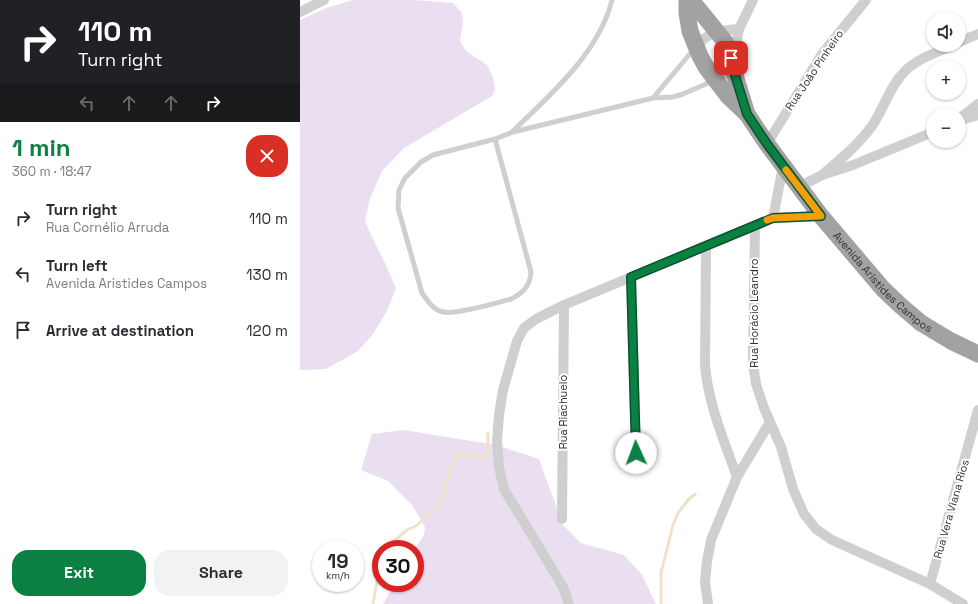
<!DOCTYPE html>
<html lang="en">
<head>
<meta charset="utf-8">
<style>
  :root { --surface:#fff; --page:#f2f2f3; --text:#2b2b33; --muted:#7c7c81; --accent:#0b8043 }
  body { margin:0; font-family:"Space Grotesk",sans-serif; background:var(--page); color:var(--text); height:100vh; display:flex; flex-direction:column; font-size:15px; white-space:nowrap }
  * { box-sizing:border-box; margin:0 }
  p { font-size:13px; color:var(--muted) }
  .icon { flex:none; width:22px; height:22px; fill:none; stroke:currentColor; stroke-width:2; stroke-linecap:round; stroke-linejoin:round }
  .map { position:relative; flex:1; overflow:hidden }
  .sheet { display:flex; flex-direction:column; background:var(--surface); width:300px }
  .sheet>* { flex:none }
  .hud { background:#202124; color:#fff; overflow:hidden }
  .controls { position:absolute; left:626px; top:12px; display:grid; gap:8px }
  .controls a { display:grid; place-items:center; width:40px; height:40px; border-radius:50%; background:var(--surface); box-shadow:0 1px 3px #0004; font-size:20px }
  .speed { position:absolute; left:12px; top:540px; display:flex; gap:8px; font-size:20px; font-weight:700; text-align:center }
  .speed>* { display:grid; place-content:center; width:52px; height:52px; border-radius:50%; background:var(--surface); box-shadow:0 1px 3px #0004; line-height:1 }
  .speed small { font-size:10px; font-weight:400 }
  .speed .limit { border:6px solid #d22; background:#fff; color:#111 }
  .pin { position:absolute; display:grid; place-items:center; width:34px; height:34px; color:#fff; margin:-17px; border-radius:8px; box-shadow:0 2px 6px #0006 }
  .me { position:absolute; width:44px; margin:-22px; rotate:358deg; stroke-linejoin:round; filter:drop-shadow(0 0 3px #0008) }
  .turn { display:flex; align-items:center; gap:14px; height:84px; padding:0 12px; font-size:18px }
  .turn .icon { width:52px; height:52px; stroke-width:2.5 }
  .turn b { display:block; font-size:28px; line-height:34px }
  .lanes { display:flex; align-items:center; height:38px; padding:0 12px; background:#0003; justify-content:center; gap:20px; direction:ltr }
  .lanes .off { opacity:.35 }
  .round { display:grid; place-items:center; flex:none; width:42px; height:42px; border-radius:16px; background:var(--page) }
  .headline { display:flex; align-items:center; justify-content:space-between; height:68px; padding:0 12px }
  h1 { font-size:24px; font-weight:600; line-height:30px; color:var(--accent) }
  .primary-button { display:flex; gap:8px; margin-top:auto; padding:8px 12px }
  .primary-button a { flex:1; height:46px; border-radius:16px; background:var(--accent); color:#fff; font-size:16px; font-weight:600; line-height:46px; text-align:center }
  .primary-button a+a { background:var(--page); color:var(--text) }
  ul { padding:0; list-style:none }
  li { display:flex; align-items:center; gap:12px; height:56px; padding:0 12px }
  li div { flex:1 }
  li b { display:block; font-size:15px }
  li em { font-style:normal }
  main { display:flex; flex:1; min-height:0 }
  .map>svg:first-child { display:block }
</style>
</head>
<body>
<main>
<section class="sheet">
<div class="hud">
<div class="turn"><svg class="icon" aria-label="right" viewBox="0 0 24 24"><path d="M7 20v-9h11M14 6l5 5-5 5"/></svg><div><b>110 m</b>Turn right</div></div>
<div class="lanes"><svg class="icon off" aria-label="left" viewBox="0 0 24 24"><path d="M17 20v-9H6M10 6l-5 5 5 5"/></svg><svg class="icon off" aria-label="ahead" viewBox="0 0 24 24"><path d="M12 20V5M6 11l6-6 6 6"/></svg><svg class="icon off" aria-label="ahead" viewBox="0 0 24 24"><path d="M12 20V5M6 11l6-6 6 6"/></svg><svg class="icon" aria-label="right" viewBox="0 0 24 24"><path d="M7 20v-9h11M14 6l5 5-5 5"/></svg></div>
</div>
<div class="headline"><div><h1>1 min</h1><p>360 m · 18:47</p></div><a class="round" style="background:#d93025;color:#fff"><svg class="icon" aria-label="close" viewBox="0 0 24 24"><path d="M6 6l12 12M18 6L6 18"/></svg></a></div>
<ul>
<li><svg class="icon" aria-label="right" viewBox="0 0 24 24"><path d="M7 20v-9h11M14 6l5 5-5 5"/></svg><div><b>Turn right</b><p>Rua Cornélio Arruda</p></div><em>110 m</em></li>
<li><svg class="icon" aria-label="left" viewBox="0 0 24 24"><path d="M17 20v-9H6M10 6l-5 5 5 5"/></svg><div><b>Turn left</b><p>Avenida Aristides Campos</p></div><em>130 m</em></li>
<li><svg class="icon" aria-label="arrive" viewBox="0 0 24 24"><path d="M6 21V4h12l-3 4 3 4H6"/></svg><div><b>Arrive at destination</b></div><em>120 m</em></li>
</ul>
<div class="primary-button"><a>Exit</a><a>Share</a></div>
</section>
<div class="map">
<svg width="678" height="604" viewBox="0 0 678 604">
  <rect width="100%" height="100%" fill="#fff"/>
  <!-- green -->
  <path fill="#eadff0" d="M 53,0 L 114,0 L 153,3 L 162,13 L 163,23 L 160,41 L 166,51 L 187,65 L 193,77 L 195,90 L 192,96 L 104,148 L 82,171 L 70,199 L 65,221 L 71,235 L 85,263 L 96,288 L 87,311 L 73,334 L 58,351 L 26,369 L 0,370 L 0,20 L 26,8 Z
    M 104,430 L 196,445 L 239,459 L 263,525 L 281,543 L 324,555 L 342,575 L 356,604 L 83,604 L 95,583 L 115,583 L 115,549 L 124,535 L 125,527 L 112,505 L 88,481 L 61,470 L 72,434 Z"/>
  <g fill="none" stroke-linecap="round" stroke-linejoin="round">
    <!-- stream -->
    <path stroke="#f0e2ca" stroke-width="3" d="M 84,549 L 107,530 L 116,526 L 140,503 L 142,498 L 149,472 L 157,455 L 160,454 L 183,458 L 186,457 L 188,453 L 188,433
      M 73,604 L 81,560
      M 361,604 L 361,573 L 373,525 L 378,513 L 388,500 L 395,494"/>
    <!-- service -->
    <path stroke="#cfcfcf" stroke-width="5" d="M 353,98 L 394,49
      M 213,131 C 250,95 299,53 312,0
      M 195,139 L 231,272 C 230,286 223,293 211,299 C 196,303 156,315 143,312 C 133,310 128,301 122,293 L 98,208 L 99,190 L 105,178 L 121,162 L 133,155 L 195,139 L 213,132 L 353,98 L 373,97 L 383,94 L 431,73"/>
    <!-- minor -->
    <path stroke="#cfcfcf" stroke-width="10" d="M 0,12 L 24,0
      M 659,42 L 678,34
      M 396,47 C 409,31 419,31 439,29
      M 406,67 L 415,67 L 431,58 L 435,51 L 439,29 L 453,0
      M 659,119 L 678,104
      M 661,120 L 678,115
      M 467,144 L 522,54 L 566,0
      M 522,175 C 540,160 558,145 572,126 C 584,108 590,86 605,71 C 618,58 638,52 654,45
      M 499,187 L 522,175 L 553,165 L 633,132
      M 473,218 L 483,166
      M 455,225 L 453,364 L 456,384 L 464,408 L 481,447 L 493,489 L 504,514 L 516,529 L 532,540 L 630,584 L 663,604
      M 406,247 L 405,365 C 408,403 424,441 437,477
      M 331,277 L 336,453
      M 262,519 L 264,305
      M 630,584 L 678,410
      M 269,604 L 263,587 L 204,489 L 199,467 L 197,440 L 199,415 L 203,390 L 217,341 L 224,328 L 236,319 L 264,305 L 473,218 L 521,216
      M 408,604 L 405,582 L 407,561 L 411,540 L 437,477 L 470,422"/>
    <!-- trunk -->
    <g stroke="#a2a2a2" stroke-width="17">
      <path id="s1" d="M 387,0 L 387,13 L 390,31 L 400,56 L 406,67 L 428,96 L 447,114 L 467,144 L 521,216 L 583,289 L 601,306 L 621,323 L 651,341 L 678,354"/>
      <path d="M 391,0 L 426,43 L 430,51 L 434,72 L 447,114"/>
    </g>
  </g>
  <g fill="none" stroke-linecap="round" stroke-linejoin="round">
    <defs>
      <path id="route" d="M 336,453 L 331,277 L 473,218 L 521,216 L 467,144 L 447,114 L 434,72 L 431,58"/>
    </defs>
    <!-- route casing -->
    <use href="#route" stroke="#07532c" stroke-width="10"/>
    <!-- route -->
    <use href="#route" stroke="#0b8043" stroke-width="7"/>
    <!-- slow -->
    <path stroke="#f59e0b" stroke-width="7" d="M 467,220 L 473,218 L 521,216 L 486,170"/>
  </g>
  <g text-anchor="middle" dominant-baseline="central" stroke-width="4" stroke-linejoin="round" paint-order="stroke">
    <!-- street labels -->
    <g font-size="11" fill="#323232" stroke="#fff">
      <text transform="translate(514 70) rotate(-56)">Rua João Pinheiro</text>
      <text stroke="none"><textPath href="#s1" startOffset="350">Avenida Aristides Campos</textPath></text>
      <text transform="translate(454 313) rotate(-90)">Rua Horácio Leandro</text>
      <text transform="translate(263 412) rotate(-90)">Rua Riachuelo</text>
      <text transform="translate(651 509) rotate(-74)">Rua Vera Viana Rios</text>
    </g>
  </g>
</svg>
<div class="controls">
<a><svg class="icon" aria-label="sound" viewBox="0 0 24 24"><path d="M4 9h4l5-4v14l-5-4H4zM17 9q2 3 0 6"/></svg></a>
<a>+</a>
<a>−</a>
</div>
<div class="speed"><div>19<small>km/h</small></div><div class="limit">30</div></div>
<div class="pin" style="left:431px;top:58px;background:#d93025"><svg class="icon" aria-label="arrive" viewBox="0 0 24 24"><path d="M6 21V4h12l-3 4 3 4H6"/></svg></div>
<svg class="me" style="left:336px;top:453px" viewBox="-20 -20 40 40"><circle r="19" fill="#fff"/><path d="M0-13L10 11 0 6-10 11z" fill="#0b8043"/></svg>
</div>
</main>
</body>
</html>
